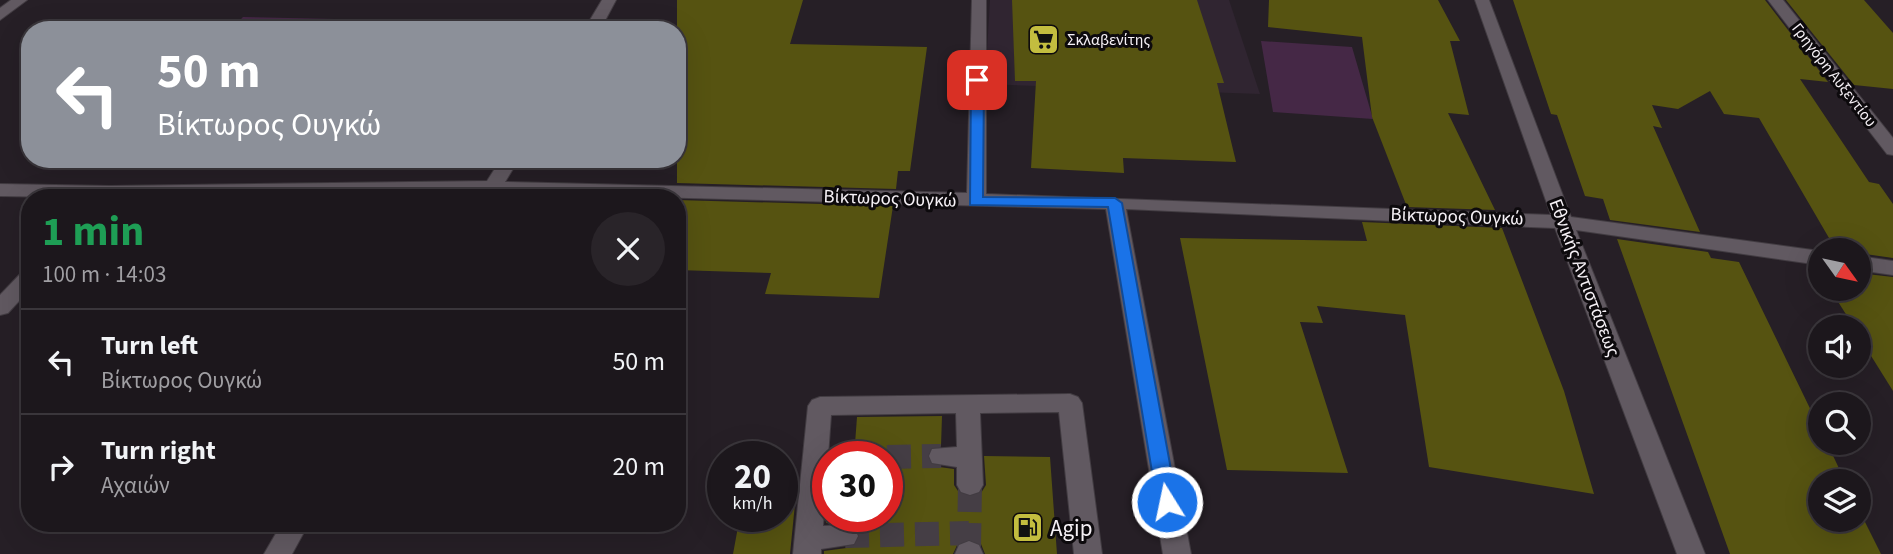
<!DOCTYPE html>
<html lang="en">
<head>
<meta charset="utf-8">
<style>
  :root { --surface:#1c171c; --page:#292429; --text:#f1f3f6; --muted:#a09fa3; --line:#3a363b }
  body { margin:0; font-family:"Source Sans 3",sans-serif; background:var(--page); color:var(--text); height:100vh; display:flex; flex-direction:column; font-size:26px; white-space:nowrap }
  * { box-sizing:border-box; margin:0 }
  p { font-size:23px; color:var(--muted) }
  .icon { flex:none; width:38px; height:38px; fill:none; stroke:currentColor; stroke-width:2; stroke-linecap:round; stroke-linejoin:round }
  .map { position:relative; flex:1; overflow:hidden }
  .side { position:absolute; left:21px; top:189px; width:665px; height:343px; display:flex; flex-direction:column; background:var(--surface); border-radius:28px; box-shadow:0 7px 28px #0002,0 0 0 2px var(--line) }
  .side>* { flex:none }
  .top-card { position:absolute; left:21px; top:21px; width:665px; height:147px; border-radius:28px; box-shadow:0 7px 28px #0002,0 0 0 2px var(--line); background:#8c9099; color:#fff; overflow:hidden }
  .needle { width:46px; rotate:123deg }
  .tools { position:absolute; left:1808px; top:238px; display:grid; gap:14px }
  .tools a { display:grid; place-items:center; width:63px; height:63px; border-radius:50%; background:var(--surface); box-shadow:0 7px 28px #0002,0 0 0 2px var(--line); font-size:35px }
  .speed { position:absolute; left:707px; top:441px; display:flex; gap:14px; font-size:35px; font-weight:700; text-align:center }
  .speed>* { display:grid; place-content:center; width:91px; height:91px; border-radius:50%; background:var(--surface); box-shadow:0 7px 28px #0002,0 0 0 2px var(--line); line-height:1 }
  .speed small { font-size:18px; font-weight:400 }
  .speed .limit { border:10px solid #d22; background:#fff; color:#111 }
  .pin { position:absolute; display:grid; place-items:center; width:60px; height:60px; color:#fff; margin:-30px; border-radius:14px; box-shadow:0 4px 10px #0006 }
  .me { position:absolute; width:77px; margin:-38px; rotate:350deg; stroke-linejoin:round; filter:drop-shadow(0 0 5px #0008) }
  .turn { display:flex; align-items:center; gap:24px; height:147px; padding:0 21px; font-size:32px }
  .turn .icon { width:91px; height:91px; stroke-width:2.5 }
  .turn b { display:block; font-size:49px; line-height:60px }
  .round { display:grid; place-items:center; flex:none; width:74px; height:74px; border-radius:37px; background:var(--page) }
  .head { display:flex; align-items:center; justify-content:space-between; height:119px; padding:0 21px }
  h1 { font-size:42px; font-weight:700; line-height:52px; color:#1e9e55 }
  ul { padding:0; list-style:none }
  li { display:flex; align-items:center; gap:21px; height:105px; padding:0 21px; border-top:2px solid var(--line) }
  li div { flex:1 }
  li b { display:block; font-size:26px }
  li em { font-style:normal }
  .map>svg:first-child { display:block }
</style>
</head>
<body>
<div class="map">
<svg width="1893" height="554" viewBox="0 0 1893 554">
  <rect width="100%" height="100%" fill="#261f26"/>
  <!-- built -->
  <path fill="#302531" d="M 990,0 L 1229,0 L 1260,94 L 985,84 Z"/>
  <!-- green -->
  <path fill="#452846" d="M 243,17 L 564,24 L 560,30 L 230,30 Z
    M 1261,41 L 1352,47 L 1373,119 L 1273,112 Z"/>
  <!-- building -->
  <path fill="#565311" d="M 677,0 L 803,0 L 790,44 L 927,47 L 910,171 L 898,171 L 896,189 L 677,183 Z
    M 1012,0 L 1197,0 L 1224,83 L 1217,83 L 1236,162 L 1123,158 L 1124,173 L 1031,168 L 1036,81 L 1015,81 Z
    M 1269,0 L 1438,0 L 1460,41 L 1450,41 L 1469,115 L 1448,113 L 1495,210 L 1407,207 L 1372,117 L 1362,37 L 1268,27 Z
    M 1513,0 L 1765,0 L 1828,82 L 1800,79 L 1869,182 L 1879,184 L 1893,204 L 1893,258 L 1858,253 L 1858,250 L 1836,250 L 1759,118 L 1724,114 L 1710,91 L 1678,109 L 1652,105 L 1662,128 L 1653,126 L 1700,232 L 1610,220 L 1603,199 L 1585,196 L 1557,115 L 1551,114 Z
    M 1786,0 L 1864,0 L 1893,33 L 1893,89 L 1854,85 Z
    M 677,200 L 893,206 L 879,298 L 765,294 L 771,273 L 677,270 Z
    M 1362,222 L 1502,228 L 1564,391 L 1594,494 L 1429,467 L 1405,315 L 1317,306 L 1323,323 L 1300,322 L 1348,473 L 1227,470 L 1180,238 L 1367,241 Z
    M 1617,239 L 1708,252 L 1711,258 L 1739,262 L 1820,429 L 1820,443 L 1827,443 L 1845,481 L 1820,481 L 1820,520 L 1858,520 L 1858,508 L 1881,554 L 1730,554 Z
    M 1858,273 L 1893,277 L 1893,391 L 1858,335 L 1858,327 L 1854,327 L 1830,289 L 1858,289 Z
    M 942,416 L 941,446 L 930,448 L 927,457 L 932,466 L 954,469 L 954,485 L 960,494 L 971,497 L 981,493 L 986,485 L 984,456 L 1050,457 L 1057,554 L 985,554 L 981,544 L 970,539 L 958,543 L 953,554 L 824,554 L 824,551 L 854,547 L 860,537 L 855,526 L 826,523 L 828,497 L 828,516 L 887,516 L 887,457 L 854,457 L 857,417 Z
    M 782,494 L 796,494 L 790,554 L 733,554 L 740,516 L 782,516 Z"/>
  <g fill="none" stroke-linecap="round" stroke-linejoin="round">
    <!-- minor-tunnel -->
    <path stroke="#453e45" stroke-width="24" stroke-dasharray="24 11" stroke-linecap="butt" d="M 887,457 L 941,456
      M 845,536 L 969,533
      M 969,547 L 970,485"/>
    <defs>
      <path id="minor" d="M 11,0 L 27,0 L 0,20 L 0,8 Z
        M 602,0 L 616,0 L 600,30 L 584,30 Z
        M 972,0 L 986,0 L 986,194 L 1551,215 L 1475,0 L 1489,0 L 1571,217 L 1820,251 L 1820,265 L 1576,230 L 1705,554 L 1677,554 L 1555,228 L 1126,209 L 1191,554 L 1163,554 L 1106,209 L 498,193 L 495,198 L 479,198 L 479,193 L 115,198 L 0,196 L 0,184 L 110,186 L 487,181 L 501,159 L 519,159 L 505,182 L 967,193 Z
        M 1768,0 L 1783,0 L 1893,138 L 1893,155 L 1887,154 Z
        M 1858,256 L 1893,261 L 1893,275 L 1858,270 Z
        M 30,269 L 30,289 L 8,313 L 0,315 L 0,295 L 23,271 Z
        M 1070,394 L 1078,397 L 1082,403 L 1102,554 L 1074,554 L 1059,412 L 980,413 L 983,485 L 979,492 L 970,495 L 961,492 L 957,485 L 957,467 L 932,463 L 929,456 L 932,449 L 957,447 L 956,413 L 831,415 L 823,526 L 845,525 L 854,528 L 858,536 L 854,544 L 821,549 L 821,554 L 793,554 L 808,406 L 812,400 L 820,397 Z
        M 282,523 L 309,523 L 292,554 L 264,554 Z
        M 969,541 L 979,545 L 983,554 L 955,554 L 959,545 Z"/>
    </defs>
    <!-- minor casing -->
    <use href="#minor" stroke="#423c42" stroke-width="2"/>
    <!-- minor -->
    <use href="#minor" fill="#615961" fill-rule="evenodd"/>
  </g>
  <!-- route -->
  <path fill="#1a73e8" stroke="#114b97" stroke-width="2" d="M 977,76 L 984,80 L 983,197 L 1115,198 L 1122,203 L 1177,502 L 1174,507 L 1160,507 L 1157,502 L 1108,207 L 970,205 L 971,80 Z"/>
  <!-- icons -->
  <defs>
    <symbol id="supermarket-square" viewBox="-11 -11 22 22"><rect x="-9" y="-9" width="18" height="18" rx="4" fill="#c3bd3f" stroke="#0d0a0d"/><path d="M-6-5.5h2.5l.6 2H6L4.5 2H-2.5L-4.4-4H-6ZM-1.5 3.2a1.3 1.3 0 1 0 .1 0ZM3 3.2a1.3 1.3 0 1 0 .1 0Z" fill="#111"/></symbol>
    <symbol id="fuel-square" viewBox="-11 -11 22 22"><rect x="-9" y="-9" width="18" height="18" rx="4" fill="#c3bd3f" stroke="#0d0a0d"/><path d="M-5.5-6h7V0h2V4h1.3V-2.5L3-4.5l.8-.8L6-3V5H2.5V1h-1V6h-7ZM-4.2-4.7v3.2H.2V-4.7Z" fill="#111"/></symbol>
  </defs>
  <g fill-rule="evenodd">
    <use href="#supermarket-square" x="1026" y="22" width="35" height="35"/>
    <use href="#fuel-square" x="1010" y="510" width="35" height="35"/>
  </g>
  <g text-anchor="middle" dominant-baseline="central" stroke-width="6" stroke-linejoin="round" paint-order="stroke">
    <!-- far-poi labels -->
    <g font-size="16" fill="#f6f1f6" stroke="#0d0a0d" text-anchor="start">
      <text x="1067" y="40">Σκλαβενίτης</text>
    </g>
    <!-- far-street labels -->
    <g font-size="16" fill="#f6f1f6" stroke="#0d0a0d">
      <text transform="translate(1834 75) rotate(52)">Γρηγόρη Αυξεντίου</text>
    </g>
    <!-- street labels -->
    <g font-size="19" fill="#f6f1f6" stroke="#0d0a0d">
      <text transform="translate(890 199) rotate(2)">Βίκτωρος Ουγκώ</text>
      <text transform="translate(1457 217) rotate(2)">Βίκτωρος Ουγκώ</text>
      <text transform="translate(1584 278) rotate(69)">Εθνικής Αντιστάσεως</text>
    </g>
    <!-- near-poi labels -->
    <g font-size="23" fill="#f6f1f6" stroke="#0d0a0d" text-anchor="start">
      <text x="1050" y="528">Agip</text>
    </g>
  </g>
</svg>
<div class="tools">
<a><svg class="needle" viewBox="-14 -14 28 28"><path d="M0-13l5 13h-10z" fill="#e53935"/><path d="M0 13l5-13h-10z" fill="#a09fa3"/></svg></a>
<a><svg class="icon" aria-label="sound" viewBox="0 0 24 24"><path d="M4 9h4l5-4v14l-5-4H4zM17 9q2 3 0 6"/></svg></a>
<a><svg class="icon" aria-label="search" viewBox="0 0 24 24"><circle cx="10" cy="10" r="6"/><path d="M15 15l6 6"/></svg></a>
<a><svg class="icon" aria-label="layers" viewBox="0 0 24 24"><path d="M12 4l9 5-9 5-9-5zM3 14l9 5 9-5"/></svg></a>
</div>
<div class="speed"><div>20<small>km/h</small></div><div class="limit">30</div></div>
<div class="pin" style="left:977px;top:80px;background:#d93025"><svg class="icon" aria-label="arrive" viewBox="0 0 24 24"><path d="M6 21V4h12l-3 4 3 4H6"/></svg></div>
<svg class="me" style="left:1167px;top:502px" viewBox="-20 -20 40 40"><circle r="17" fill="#1a73e8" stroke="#fff" stroke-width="3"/><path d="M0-11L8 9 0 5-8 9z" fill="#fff"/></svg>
<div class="top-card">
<div class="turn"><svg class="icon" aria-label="left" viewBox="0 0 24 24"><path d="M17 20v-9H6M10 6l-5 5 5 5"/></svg><div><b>50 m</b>Βίκτωρος Ουγκώ</div></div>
</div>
<section class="side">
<div class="head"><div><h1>1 min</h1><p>100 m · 14:03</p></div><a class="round"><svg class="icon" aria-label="close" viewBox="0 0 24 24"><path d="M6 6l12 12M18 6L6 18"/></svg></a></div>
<ul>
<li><svg class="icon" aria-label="left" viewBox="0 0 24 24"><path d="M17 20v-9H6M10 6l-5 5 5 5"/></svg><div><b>Turn left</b><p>Βίκτωρος Ουγκώ</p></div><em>50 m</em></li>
<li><svg class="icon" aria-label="right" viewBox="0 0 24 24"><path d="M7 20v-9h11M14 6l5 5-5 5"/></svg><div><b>Turn right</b><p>Αχαιών</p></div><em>20 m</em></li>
</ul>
</section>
</div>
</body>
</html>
